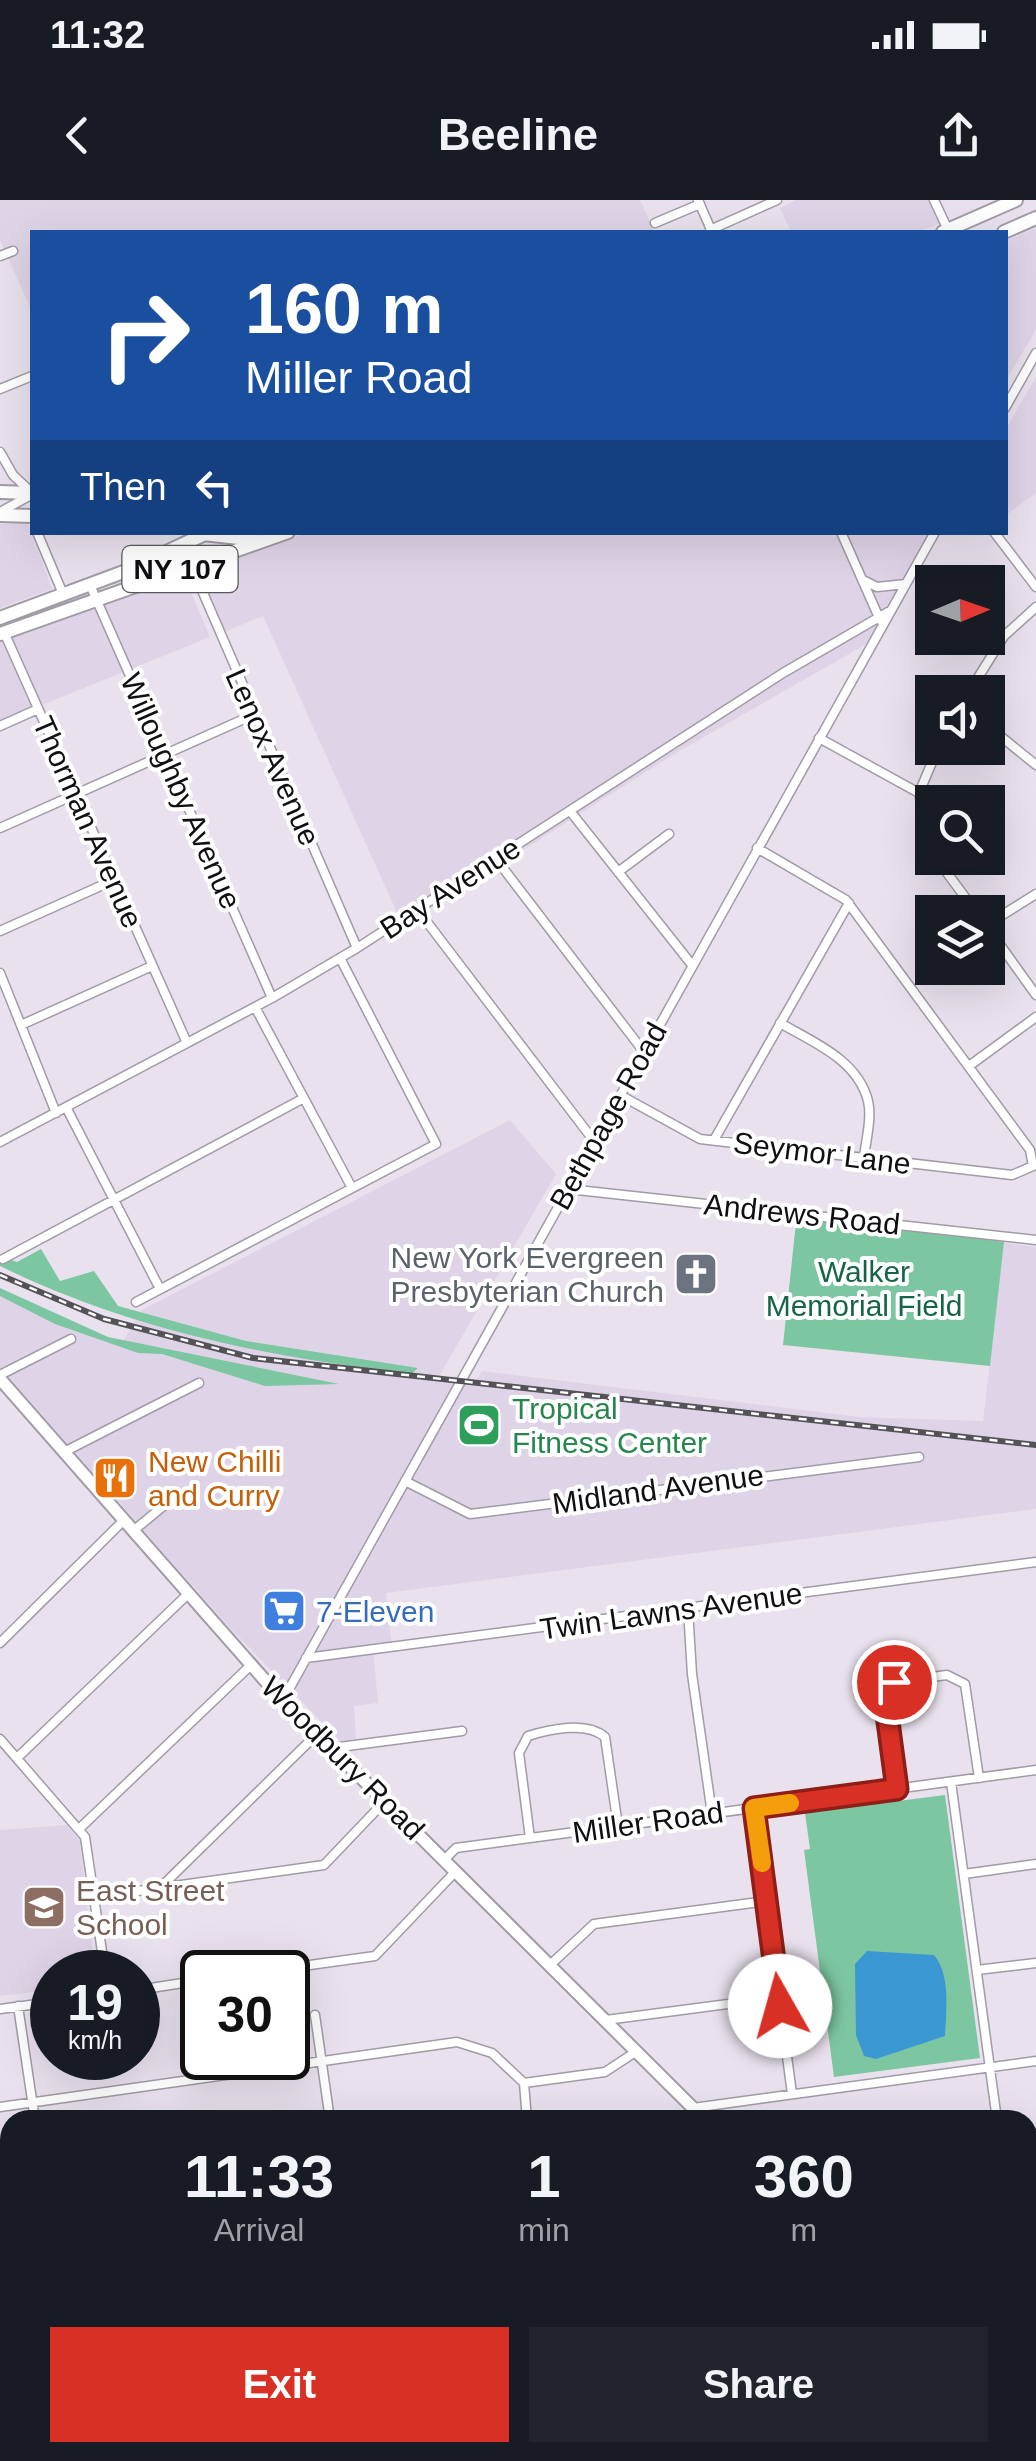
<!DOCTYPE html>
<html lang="en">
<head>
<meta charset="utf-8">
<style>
  :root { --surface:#171b24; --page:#20242c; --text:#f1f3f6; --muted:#9ea1a6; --accent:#d93025 }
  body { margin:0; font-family:Arial,sans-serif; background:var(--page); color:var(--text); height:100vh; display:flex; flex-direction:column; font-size:38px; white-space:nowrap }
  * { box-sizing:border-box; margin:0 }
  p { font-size:32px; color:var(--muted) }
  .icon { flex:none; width:55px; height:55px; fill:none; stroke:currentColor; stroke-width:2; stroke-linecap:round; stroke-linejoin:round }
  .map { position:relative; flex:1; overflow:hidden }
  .details { position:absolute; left:0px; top:1910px; width:1038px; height:352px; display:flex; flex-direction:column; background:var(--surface); border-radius:30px 30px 0 0; box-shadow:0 10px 40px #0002 }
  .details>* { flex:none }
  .guide { position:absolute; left:30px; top:30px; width:978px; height:305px; border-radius:0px; box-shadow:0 10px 40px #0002; background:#1a4fa0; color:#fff; overflow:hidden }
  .needle { width:65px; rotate:88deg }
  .controls { position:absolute; left:915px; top:365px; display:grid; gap:20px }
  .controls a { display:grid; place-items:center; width:90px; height:90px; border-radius:0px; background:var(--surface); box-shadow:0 10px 40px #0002; font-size:50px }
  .speed { position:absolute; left:30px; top:1750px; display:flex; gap:20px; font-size:50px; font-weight:700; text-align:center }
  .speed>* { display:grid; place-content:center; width:130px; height:130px; border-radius:50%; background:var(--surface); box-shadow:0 10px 40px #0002; line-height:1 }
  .speed small { font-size:25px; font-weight:400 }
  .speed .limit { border:5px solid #111; border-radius:15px; background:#fff; color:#111 }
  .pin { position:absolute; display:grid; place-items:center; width:85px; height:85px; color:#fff; margin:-42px; border:5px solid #fff; border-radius:50%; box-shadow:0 2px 10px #0007 }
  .me { position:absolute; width:110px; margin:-55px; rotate:353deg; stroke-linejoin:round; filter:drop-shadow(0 0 8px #0008) }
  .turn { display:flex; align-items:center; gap:35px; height:210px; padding:0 50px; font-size:45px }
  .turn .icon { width:130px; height:130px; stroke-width:2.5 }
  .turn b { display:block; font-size:70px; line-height:85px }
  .then { display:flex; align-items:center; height:95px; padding:0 50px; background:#0003; gap:20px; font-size:38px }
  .eta { display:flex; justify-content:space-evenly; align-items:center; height:170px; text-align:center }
  .eta b { font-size:60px; font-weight:700; line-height:70px }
  .cta { display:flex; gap:20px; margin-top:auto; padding:20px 50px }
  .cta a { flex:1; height:115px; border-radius:0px; background:var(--accent); color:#fff; font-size:40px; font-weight:700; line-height:115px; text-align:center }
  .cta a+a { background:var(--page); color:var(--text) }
  .status { display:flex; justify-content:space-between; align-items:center; height:70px; padding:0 50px; background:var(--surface); direction:ltr }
  .status svg { height:28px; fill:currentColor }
  header { display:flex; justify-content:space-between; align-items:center; height:130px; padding:0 50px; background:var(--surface); font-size:45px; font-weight:700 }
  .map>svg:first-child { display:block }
</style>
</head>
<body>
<div class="status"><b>11:32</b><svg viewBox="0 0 49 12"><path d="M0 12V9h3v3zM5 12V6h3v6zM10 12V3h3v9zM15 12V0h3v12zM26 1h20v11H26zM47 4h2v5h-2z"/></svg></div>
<header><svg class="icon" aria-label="back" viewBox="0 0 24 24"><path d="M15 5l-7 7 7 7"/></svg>Beeline<svg class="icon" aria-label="share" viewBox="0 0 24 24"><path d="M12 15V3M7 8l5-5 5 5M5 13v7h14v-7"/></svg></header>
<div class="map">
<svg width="1036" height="2261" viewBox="0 0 1036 2261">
  <rect width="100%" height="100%" fill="#e9e2ee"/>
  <!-- built -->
  <path fill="#dfd4e7" d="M 0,0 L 640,0 L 655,32 L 32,32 L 32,112 L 0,40 Z
    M 796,0 L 928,0 L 939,24 L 917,32 L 791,32 L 780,8 Z
    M 1036,28 L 1036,130 L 1005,182 L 1005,41 Z
    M 1036,177 L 1036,293 L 1005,316 L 1005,231 Z
    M 28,323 L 52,389 L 0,408 L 0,324 Z
    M 311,332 L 932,333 L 886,433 L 676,553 L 403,726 L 263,416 L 224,432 L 195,367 Z
    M 184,376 L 210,437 L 0,522 L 0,442 Z
    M 510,920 L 556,974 L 438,1178 L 476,1181 L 482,1171 L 860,1217 L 983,1221 L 1004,1043 L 1036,1047 L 1036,1309 L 386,1393 L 392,1445 L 373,1448 L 378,1503 L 354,1506 L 356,1539 L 341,1542 L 230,1428 L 0,1167 L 0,1095 L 120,1146 L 142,1110 Z
    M 66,1625 L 80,1641 L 95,1772 L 52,1772 L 52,1790 L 0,1796 L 0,1630 Z"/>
  <!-- green -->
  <path fill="#7dc6a2" d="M 797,1013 L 1004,1042 L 990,1166 L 783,1145 Z
    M 41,1049 L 60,1081 L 94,1071 L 118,1106 L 246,1141 L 418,1168 L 411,1174 C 264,1156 134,1131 0,1066 L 0,1056 L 17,1062 Z
    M 0,1088 L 108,1137 L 339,1184 L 265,1186 L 162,1154 L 138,1153 L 55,1124 L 0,1096 Z
    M 945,1595 L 980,1858 L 834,1877 L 804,1650 L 810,1649 L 805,1613 Z"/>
  <!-- water -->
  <path fill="#3b97d1" d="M 867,1751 L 934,1755 C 951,1775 946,1811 945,1836 L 876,1859 L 864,1856 L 856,1835 L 855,1764 Z"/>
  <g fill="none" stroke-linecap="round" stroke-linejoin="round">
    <defs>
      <path id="minor" d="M 698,0 L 712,32
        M 934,0 L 948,30
        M 655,23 L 700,4
        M 710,30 L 777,0
        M 0,56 L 13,51
        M 0,189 L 32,176
        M 1005,208 L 1036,153
        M 0,252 L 13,275 L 30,291
        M 0,312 L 31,295
        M 37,332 L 63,394
        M 841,332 L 880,420
        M 994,332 L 1036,387
        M 191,365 L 357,748
        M 863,380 L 877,387 L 906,384
        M 90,385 L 272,798
        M 4,432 L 187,843
        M 969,492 L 1004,436 L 1036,407
        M 0,526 L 38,509
        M 988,526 L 1036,565
        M 819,538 L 919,593
        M 570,611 L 692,765
        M 0,628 L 253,515
        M 932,650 L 919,593 L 938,548
        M 936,658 L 976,712
        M 496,659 L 644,852
        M 618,672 L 669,634
        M 417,709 L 594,941
        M 988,724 L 1036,694
        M 988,728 L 1036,795
        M 0,731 L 114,680
        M 0,773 L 56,913
        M 255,807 L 352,988
        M 780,823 C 813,842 858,860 868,901 C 872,918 866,940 864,957
        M 21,825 L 152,766
        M 969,866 L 1036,817
        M 620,895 L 700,939 L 1012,975 L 1033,966 L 1030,950 L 846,700 L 757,648
        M 66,907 L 160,1089
        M 714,940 L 849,703
        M 0,942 L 272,798 L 357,748 L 783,473 L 888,412
        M 568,989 L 1036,1040
        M 3,1059 L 304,898
        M 136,1102 L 436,944 L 340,758
        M 0,1175 L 71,1139
        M 64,1252 L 199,1183
        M 405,1281 L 470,1314 L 919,1257
        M 133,1331 L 172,1299
        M 688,1409 L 692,1474 L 712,1614
        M 0,1443 L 124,1320
        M 306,1458 L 1036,1362
        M 283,1500 L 935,332
        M 0,1539 L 85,1637 L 105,1772
        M 332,1548 L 462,1531
        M 17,1558 L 188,1394
        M 951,1582 L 997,1920
        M 897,1589 L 885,1499 L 894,1482 L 947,1475 L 965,1484 L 979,1578
        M 754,1608 L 792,1894
        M 79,1629 L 251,1465
        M 530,1638 L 519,1553 L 528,1536 C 550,1529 587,1521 605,1537 L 618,1626
        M 444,1660 L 456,1648 L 1036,1570
        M 964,1674 L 1036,1664
        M 164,1684 L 318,1533
        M 95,1697 L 324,1665 L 385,1601
        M 550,1765 L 594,1724 L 767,1701
        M 977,1770 L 1036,1763
        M 259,1772 L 375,1756 L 456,1671
        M 138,1790 L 202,1780
        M 18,1806 L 35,1920
        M 0,1809 L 52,1802
        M 315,1815 L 330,1920
        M 606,1820 L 820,1792
        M 524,1883 L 605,1872 L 637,1851
        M 524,1883 L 527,1920
        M 0,1907 L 457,1842 L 492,1853 L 524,1883
        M 693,1908 L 1036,1861
        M 1028,1961 L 1036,1960
        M 0,2006 L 10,2005
        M 1028,2059 L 1036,2058
        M 0,2104 L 10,2103
        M 1028,2141 L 1036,2208
        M 0,2203 L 10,2201
        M 82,2252 L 83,2261
        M 378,2252 L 379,2261
        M 674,2252 L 675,2261
        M 281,2261 L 341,2252
        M 967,2261 L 1024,2252"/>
      <path id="secondary" d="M 0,1179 L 276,1493 L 705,1920
        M 1028,2243 L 1036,2252"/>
      <path id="primary" d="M 943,32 L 1016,0
        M 1004,32 L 1036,18
        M 0,292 L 32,293
        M 0,315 L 32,316
        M 203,334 L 257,340
        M 0,418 L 126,371 L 209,332
        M 0,434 L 288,332"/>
    </defs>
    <!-- minor casing -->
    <use href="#minor" stroke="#a19ba6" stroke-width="11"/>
    <!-- secondary casing -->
    <use href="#secondary" stroke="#a19ba6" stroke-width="15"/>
    <!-- primary casing -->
    <use href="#primary" stroke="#a19ba6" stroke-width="16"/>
    <!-- minor -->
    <use href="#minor" stroke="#fff" stroke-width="8"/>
    <!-- secondary -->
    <use href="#secondary" stroke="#fff" stroke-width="11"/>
    <!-- primary -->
    <use href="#primary" stroke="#fff" stroke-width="12"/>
    <defs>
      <path id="rail" d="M 0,1075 L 104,1119 L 253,1158 L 1036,1245"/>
    </defs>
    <!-- rail casing -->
    <use href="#rail" stroke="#545157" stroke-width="6"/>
    <!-- rail -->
    <use href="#rail" stroke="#fff" stroke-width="2.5" stroke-dasharray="8" stroke-linecap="butt"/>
  </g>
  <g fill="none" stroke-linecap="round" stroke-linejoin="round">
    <defs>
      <path id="route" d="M 780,1806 L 754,1608 L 897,1589 L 885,1499 L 894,1482"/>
    </defs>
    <!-- route casing -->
    <use href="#route" stroke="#8d1f18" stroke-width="25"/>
    <!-- route -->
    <use href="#route" stroke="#d93025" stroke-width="18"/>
    <!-- slow -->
    <path stroke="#f59e0b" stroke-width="18" d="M 762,1663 L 754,1608 L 790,1603"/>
  </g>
  <!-- icons -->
  <defs>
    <symbol id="church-square" viewBox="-11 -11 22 22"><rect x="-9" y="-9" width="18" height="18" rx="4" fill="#6b7280" stroke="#fff"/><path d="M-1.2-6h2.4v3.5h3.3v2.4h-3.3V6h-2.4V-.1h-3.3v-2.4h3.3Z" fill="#fff"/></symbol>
    <symbol id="stadium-square" viewBox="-11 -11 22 22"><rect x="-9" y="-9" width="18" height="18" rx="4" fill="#2e9e5b" stroke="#fff"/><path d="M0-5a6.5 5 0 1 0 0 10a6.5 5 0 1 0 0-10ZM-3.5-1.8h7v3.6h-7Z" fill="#fff"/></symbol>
    <symbol id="restaurant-square" viewBox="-11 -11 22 22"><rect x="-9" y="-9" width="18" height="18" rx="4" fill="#e8710a" stroke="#fff"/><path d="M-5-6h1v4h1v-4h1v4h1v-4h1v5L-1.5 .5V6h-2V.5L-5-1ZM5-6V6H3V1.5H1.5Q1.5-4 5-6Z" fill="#fff"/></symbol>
    <symbol id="supermarket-square" viewBox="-11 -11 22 22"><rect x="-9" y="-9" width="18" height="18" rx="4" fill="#3f7fe0" stroke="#fff"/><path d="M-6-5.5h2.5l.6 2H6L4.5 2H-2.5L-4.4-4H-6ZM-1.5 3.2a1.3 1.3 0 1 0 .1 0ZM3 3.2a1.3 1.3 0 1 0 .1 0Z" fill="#fff"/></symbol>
    <symbol id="school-square" viewBox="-11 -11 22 22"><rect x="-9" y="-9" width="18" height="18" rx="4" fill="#8d6e63" stroke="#fff"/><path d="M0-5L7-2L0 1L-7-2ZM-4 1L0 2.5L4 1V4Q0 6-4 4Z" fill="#fff"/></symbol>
  </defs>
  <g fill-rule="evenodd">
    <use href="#church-square" x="671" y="1049" width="50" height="50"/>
    <use href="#stadium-square" x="454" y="1200" width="50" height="50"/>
    <use href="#restaurant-square" x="90" y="1253" width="50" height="50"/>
    <use href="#supermarket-square" x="259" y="1386" width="50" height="50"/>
    <use href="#school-square" x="19" y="1682" width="50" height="50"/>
  </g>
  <g text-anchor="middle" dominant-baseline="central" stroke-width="8" stroke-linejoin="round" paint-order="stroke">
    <!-- shield labels -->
    <rect fill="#fff" stroke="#58575a" stroke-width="2.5" x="122.5" y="346" width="115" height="46" rx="8"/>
    <g font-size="28" font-weight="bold" fill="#110f13">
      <text x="180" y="369">NY 107</text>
    </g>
    <!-- street labels -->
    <g font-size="30" fill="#110f13" stroke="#fff">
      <text transform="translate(273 557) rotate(66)">Lenox Avenue</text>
      <text transform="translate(181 591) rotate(66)">Willoughby Avenue</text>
      <text transform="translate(88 622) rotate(66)">Thorman Avenue</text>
      <text transform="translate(450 688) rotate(-33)">Bay Avenue</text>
      <text transform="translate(608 916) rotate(-61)">Bethpage Road</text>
      <text transform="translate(822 953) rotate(7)">Seymor Lane</text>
      <text transform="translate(802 1014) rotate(6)">Andrews Road</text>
      <text transform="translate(658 1289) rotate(-8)">Midland Avenue</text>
      <text transform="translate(671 1411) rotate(-8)">Twin Lawns Avenue</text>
      <text transform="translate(343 1558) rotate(45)">Woodbury Road</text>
      <text transform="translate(648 1622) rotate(-8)">Miller Road</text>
    </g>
    <!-- worship labels -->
    <g font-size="30" fill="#5b616d" stroke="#fff" text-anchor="end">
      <text x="664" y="1057">New York Evergreen<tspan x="664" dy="34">Presbyterian Church</tspan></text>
    </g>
    <!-- park labels -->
    <g font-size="30" fill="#156546" stroke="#fff">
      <text x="864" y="1071">Walker<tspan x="864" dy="34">Memorial Field</tspan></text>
    </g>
    <!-- leisure labels -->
    <g font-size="30" fill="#27864d" stroke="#fff" text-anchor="start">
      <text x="512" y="1208">Tropical<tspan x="512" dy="34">Fitness Center</tspan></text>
    </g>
    <!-- food labels -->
    <g font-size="30" fill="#c56008" stroke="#fff" text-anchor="start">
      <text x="148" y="1261">New Chilli<tspan x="148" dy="34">and Curry</tspan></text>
    </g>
    <!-- shop labels -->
    <g font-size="30" fill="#366cbe" stroke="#fff" text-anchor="start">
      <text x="316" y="1411">7-Eleven</text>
    </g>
    <!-- education labels -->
    <g font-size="30" fill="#785e54" stroke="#fff" text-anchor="start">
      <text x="76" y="1690">East Street<tspan x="76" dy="34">School</tspan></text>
    </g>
  </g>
</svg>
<div class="controls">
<a><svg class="needle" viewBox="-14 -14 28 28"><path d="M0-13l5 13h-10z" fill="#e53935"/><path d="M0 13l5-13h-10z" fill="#9ea1a6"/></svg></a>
<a><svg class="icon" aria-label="sound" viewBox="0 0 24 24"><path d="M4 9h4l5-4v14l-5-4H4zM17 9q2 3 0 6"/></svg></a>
<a><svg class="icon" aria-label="search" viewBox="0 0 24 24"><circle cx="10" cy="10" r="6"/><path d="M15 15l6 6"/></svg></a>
<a><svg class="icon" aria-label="layers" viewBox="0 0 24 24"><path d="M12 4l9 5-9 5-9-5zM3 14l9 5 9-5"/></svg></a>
</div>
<div class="speed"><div>19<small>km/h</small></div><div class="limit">30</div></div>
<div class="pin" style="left:894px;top:1482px;background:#d93025"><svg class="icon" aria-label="arrive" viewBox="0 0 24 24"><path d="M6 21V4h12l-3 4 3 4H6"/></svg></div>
<svg class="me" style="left:780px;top:1806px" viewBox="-20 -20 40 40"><circle r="19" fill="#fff"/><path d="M0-13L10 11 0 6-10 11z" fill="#d93025"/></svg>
<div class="guide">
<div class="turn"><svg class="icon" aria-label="right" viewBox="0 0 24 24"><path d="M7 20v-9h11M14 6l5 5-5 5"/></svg><div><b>160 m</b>Miller Road</div></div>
<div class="then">Then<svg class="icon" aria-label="left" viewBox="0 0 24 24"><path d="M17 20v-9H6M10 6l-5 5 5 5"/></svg></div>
</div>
<section class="details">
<div class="eta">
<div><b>11:33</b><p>Arrival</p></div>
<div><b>1</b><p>min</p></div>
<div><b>360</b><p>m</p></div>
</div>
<div class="cta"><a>Exit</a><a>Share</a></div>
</section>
</div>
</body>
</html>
